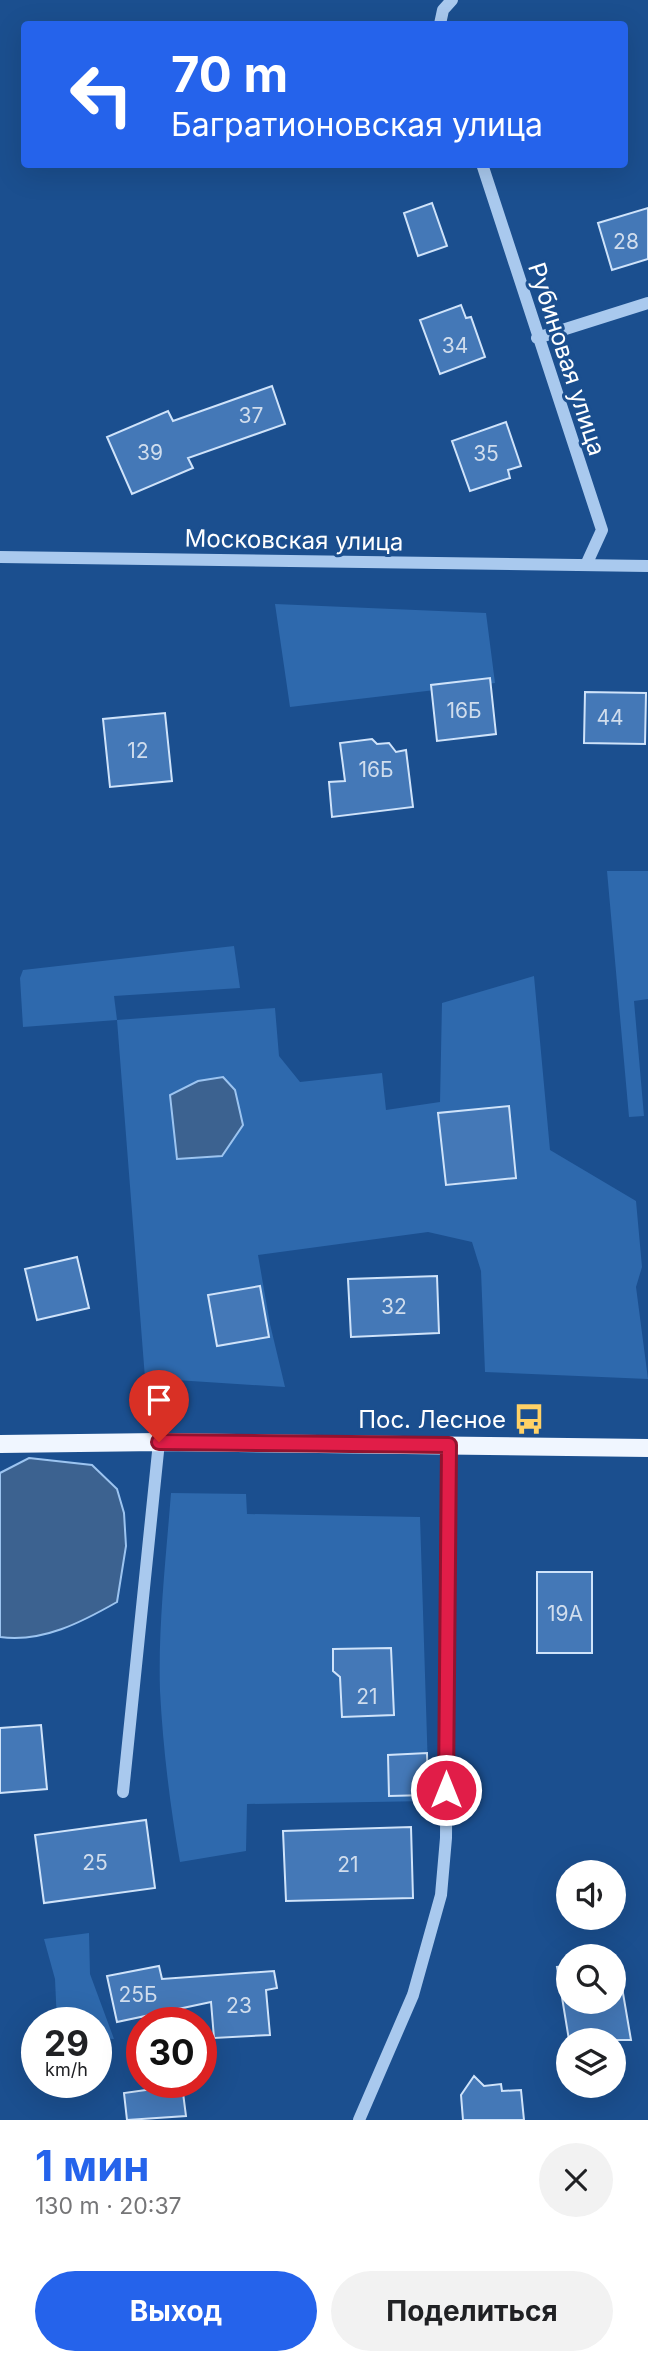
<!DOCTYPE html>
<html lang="ru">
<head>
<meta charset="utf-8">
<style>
  :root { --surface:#fff; --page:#f2f2f2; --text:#202124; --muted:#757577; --accent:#2563eb }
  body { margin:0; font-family:Inter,sans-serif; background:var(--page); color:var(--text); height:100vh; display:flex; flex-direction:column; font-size:26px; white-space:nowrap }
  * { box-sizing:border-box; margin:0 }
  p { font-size:23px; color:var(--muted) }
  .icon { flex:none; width:38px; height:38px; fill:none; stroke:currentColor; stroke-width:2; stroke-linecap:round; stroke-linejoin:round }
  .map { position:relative; height:2120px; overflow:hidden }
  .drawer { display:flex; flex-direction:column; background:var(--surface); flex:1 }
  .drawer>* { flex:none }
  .top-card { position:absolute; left:21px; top:21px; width:607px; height:147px; border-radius:7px; box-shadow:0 7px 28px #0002; background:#2563eb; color:#fff; overflow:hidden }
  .buttons { position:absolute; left:556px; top:1860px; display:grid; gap:14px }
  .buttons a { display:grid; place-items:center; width:70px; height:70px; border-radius:50%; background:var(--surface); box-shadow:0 7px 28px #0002; font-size:35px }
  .speed { position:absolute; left:21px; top:2007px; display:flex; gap:14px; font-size:35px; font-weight:700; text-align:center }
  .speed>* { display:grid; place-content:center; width:91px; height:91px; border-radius:50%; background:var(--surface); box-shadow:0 7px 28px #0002; line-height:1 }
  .speed small { font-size:18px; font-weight:400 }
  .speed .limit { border:10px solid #d22; background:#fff; color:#111 }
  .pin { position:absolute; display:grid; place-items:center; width:60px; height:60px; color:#fff; margin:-72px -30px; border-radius:50% 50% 50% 0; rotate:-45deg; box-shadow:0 0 7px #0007 }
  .pin .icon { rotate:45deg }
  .me { position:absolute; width:77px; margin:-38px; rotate:0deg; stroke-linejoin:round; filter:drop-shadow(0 0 5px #0008) }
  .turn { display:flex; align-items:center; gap:24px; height:147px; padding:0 35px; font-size:32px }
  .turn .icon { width:91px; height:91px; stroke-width:2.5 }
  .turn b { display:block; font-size:49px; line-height:60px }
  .round { display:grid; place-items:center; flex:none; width:74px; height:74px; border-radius:37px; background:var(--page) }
  .summary { display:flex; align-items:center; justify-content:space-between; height:119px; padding:0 35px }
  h1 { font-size:42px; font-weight:700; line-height:52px; color:var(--accent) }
  .button { display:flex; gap:14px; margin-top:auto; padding:14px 35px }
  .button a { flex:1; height:80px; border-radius:42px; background:var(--accent); color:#fff; font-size:28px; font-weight:700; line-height:80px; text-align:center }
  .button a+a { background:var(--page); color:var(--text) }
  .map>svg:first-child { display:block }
</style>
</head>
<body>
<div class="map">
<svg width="648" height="2120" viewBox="0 0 648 2120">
  <rect width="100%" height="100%" fill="#1b4f8f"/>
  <!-- green -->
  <path fill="#2e69ad" d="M 275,604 L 486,613 L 495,683 L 290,707 Z
    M 607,871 L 648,871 L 648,999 L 634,1001 L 644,1116 L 629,1117 Z
    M 234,946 L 240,988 L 114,996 L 117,1020 L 275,1008 L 279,1056 L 300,1082 L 382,1073 L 386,1110 L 440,1102 L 442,1003 L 534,976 L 550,1150 L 636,1201 L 642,1267 L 636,1287 L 648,1379 L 485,1372 L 481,1271 L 472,1242 L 428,1232 L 258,1255 L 270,1324 L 285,1387 L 145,1378 L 117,1020 L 23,1027 L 20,978 L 23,970 Z
    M 171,1493 L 246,1494 L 247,1514 L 420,1517 L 429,1801 L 247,1804 L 246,1851 L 180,1862 C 170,1806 163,1748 160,1691 C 158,1626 166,1558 171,1493 Z
    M 89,1933 L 90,1974 L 114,2039 L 96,2038 L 96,2023 L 57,2023 L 55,1979 L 44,1939 Z"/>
  <!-- water -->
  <path fill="#3c6290" stroke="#9cc4f0" stroke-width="2" d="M 223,1077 L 235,1090 L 243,1125 L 222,1156 L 177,1159 L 170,1095 L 198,1081 Z
    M 29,1458 L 92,1465 L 117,1489 L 124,1513 L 126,1546 L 117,1602 C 82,1622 42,1643 0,1637 L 0,1473 Z"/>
  <!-- building -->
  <path fill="#4478b7" stroke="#cfe3fa" stroke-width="2" d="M 432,203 L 447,246 L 418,256 L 404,213 Z
    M 648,208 L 648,259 L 612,270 L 598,223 Z
    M 461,305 L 466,318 L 471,317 L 485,357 L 440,374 L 420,320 Z
    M 272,386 L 285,424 L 188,458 L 193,468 L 132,494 L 107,437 L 168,411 L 173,421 Z
    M 506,422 L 521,466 L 508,470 L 510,478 L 470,491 L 452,441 Z
    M 490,678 L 496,734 L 437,741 L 431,685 Z
    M 585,692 L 646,693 L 645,744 L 584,743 Z
    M 165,713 L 172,781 L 110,787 L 103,719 Z
    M 372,739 L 377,744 L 389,743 L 396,752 L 406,750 L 413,807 L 332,817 L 329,782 L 345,781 L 340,743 Z
    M 509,1106 L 516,1178 L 446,1185 L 438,1113 Z
    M 77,1257 L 89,1308 L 37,1320 L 25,1269 Z
    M 437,1276 L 439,1333 L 351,1337 L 348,1279 Z
    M 260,1286 L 269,1337 L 217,1346 L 208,1295 Z
    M 537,1572 L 592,1572 L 592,1653 L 537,1653 Z
    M 391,1648 L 394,1715 L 342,1717 L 340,1677 L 333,1671 L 333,1649 Z
    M 41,1725 L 47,1789 L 0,1793 L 0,1728 Z
    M 427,1753 L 428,1795 L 389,1796 L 388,1755 Z
    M 146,1820 L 155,1888 L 44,1903 L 35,1835 Z
    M 411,1827 L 413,1898 L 286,1901 L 283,1831 Z
    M 614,1958 L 617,1958 L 631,2040 L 569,2040 L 557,1967 L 569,1966 L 569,2002 L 614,2002 Z
    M 159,1966 L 162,1979 L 274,1971 L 277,1988 L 266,1990 L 270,2035 L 214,2038 L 211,2002 L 117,2022 L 107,1976 Z
    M 474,2076 L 484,2086 L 501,2084 L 502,2091 L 521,2090 L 524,2120 L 463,2120 L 461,2095 Z
    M 182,2085 L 186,2116 L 127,2120 L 124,2093 Z"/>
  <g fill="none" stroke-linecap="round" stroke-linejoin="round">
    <!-- minor -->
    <path stroke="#a9c9ee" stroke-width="12" d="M 440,24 L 443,10 L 452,0
      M 482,164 L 602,530 L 586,565
      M 537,338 L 648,303
      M 0,557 L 648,566
      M 123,1792 L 159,1442
      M 359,2120 L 413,1995 L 441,1895 L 446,1838 L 449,1445"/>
    <!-- major -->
    <path stroke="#f0f6ff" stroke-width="18" d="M 0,1444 L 159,1442 L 648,1448"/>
  </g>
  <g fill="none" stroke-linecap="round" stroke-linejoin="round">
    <defs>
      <path id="route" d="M 159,1442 L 449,1445 L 446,1790"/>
    </defs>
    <!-- route casing -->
    <use href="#route" stroke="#92132f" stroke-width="18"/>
    <!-- route -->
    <use href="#route" stroke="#e11d48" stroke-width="12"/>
  </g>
  <!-- icons -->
  <defs>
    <symbol id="bus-bare" viewBox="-9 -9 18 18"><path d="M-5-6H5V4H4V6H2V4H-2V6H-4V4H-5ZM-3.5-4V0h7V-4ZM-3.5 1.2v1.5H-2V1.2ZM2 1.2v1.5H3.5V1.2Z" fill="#ffd166" stroke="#1b4f8f" stroke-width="2.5" paint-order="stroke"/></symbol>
  </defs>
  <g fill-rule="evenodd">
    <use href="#bus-bare" x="507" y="1397" width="44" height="44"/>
  </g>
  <g text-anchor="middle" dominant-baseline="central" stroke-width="6" stroke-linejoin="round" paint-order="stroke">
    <!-- number labels -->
    <g font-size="21" fill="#d0dded">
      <text x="626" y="241">28</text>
      <text x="455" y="345">34</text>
      <text x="251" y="415">37</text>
      <text x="150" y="452">39</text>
      <text x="486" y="453">35</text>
      <text x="464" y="710">16Б</text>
      <text x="610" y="717">44</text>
      <text x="138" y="750">12</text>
      <text x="376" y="769">16Б</text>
      <text x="394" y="1306">32</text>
      <text x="565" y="1613">19А</text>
      <text x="367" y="1696">21</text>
      <text x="95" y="1862">25</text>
      <text x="348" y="1864">21</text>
      <text x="138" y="1994">25Б</text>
      <text x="239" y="2005">23</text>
    </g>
    <!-- street labels -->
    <g font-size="24" fill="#fff" stroke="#1b4f8f">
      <text transform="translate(567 359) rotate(72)">Рубиновая улица</text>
      <text transform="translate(294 540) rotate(1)">Московская улица</text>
    </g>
    <!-- poi labels -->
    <g font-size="24" fill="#fff" stroke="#1b4f8f" text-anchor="end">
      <text x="506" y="1419">Пос. Лесное</text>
    </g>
  </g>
</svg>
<div class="buttons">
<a><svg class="icon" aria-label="sound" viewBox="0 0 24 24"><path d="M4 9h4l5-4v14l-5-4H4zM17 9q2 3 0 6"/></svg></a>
<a><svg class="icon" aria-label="search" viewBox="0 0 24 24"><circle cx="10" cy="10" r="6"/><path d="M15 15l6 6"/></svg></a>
<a><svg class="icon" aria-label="layers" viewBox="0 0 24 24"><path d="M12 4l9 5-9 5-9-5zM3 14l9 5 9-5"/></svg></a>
</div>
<div class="speed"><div>29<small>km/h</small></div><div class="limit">30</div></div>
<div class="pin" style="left:159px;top:1442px;background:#d93025"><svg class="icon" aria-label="arrive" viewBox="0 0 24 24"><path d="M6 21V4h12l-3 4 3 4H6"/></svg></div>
<svg class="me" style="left:446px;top:1790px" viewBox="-20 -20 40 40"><circle r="17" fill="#e11d48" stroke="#fff" stroke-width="3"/><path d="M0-11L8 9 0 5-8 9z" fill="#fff"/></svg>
<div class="top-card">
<div class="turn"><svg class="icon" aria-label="left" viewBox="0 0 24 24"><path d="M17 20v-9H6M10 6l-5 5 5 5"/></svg><div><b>70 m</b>Багратионовская улица</div></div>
</div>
</div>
<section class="drawer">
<div class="summary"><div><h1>1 мин</h1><p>130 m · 20:37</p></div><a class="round"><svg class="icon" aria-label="close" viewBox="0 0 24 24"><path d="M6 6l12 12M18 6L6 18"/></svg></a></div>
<div class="button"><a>Выход</a><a>Поделиться</a></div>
</section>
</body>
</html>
